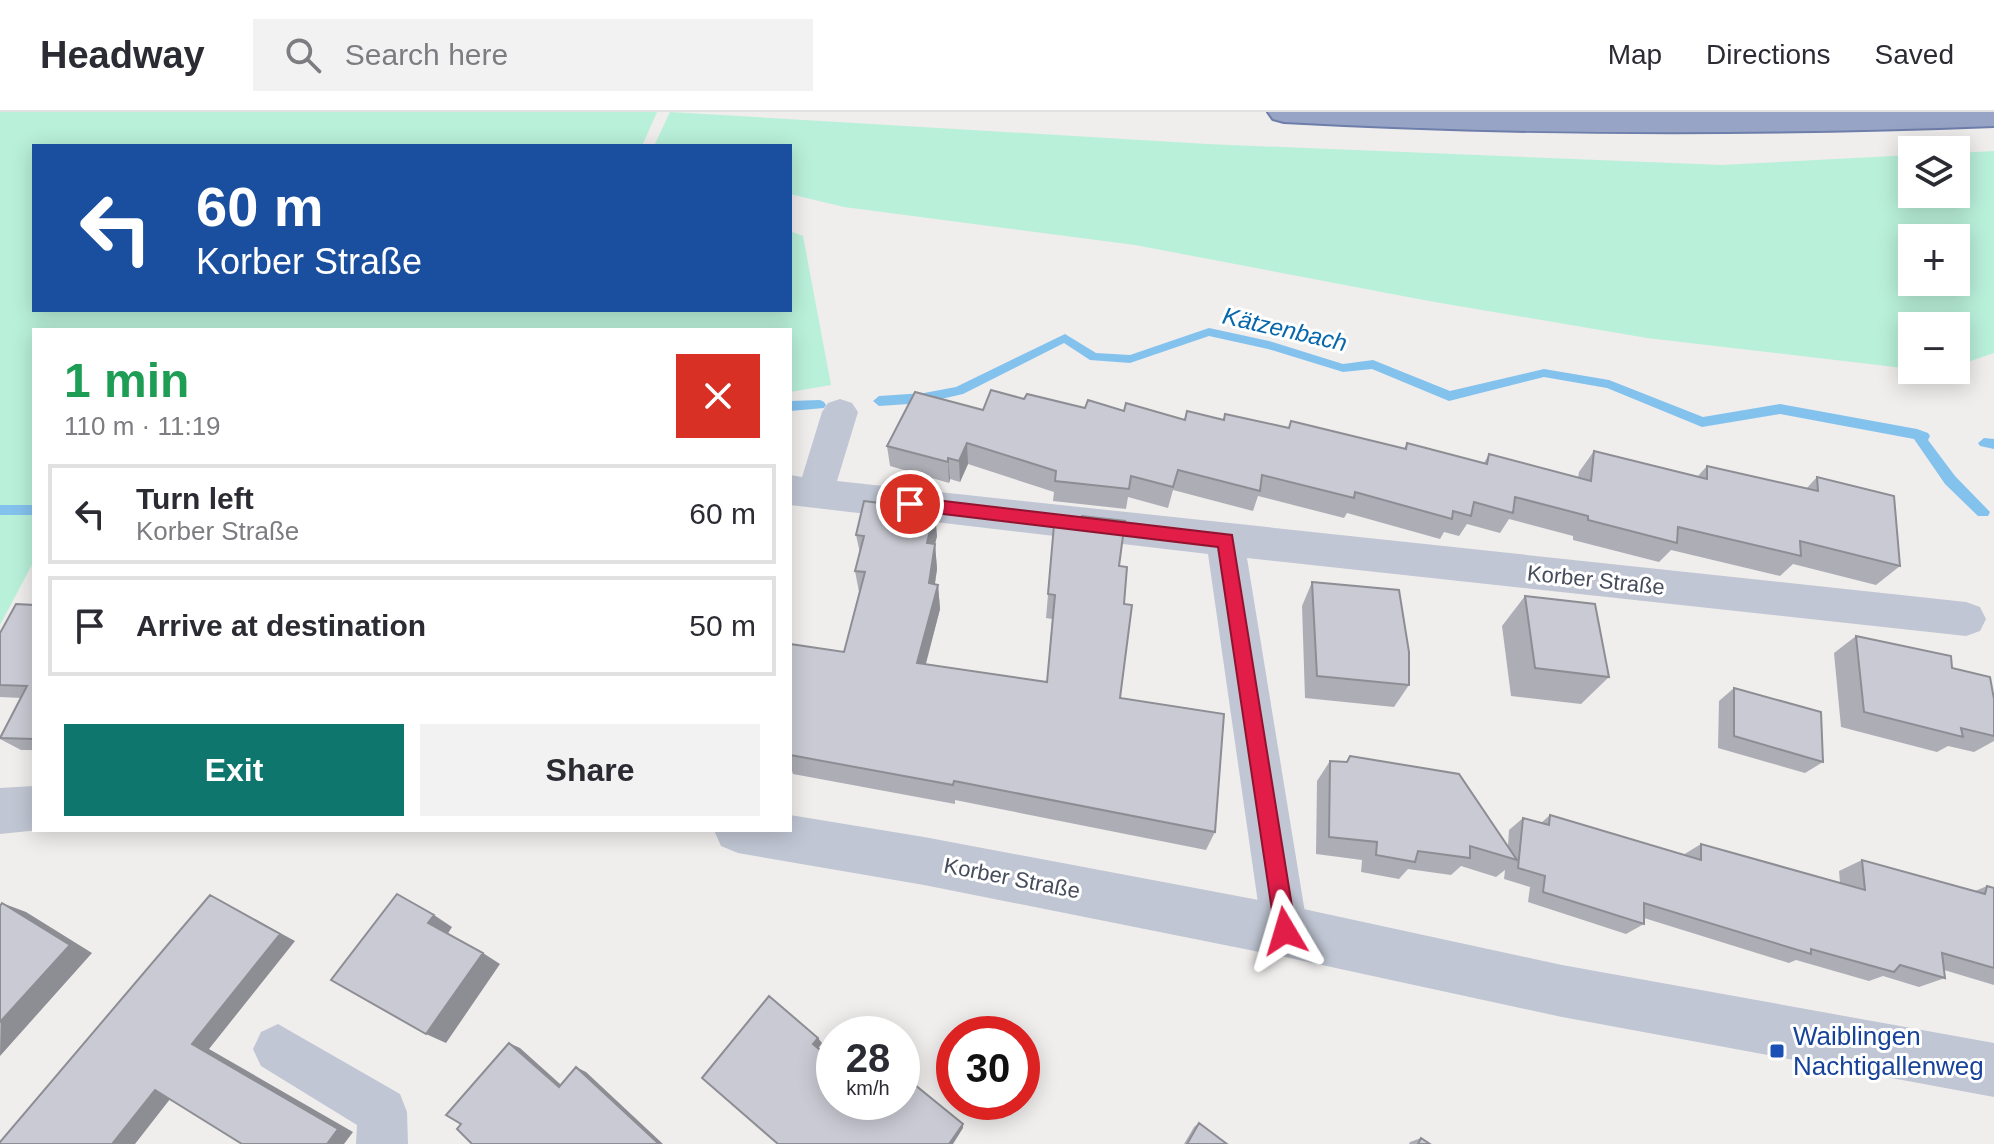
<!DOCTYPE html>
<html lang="en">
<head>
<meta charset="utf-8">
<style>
  :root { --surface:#fff; --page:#f2f2f3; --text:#2b2b33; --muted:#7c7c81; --line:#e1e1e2; --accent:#0f766e }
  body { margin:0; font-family:Helvetica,sans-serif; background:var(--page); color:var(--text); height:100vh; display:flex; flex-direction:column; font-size:30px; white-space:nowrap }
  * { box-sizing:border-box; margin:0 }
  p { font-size:26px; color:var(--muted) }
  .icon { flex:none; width:44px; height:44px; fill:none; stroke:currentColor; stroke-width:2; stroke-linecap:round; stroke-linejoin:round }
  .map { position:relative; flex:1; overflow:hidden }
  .details { position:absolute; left:32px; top:216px; width:760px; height:504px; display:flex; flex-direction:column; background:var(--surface); border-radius:0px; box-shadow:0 4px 20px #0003 }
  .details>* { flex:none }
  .banner { position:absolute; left:32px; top:32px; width:760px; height:168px; border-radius:0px; box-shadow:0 4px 20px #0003; background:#1a4fa0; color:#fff; overflow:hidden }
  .tools { position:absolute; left:1898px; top:24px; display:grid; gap:16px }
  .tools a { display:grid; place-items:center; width:72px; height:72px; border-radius:0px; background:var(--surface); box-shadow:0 4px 20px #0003; font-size:40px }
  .speed { position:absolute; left:816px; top:904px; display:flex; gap:16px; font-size:40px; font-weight:700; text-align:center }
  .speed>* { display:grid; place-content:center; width:104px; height:104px; border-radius:50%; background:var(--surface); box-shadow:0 4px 20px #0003; line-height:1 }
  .speed small { font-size:20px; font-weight:400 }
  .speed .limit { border:12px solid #d22; background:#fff; color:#111 }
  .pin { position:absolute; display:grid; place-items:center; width:68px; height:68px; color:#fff; margin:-34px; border:4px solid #fff; border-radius:50%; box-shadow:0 2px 8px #0007 }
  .me { position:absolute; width:88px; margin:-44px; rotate:353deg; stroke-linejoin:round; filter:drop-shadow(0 0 6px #0008) }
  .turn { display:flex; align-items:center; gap:28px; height:168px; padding:0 32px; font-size:36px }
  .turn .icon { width:104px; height:104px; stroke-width:2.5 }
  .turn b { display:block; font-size:56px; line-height:68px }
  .round { display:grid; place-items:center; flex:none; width:84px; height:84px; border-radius:0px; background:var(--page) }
  .head { display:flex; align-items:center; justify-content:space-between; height:136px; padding:0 32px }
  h1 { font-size:48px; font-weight:600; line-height:60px; color:#1e9e55 }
  .action { display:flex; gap:16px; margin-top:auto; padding:16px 32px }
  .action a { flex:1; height:92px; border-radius:0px; background:var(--accent); color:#fff; font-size:32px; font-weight:600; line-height:92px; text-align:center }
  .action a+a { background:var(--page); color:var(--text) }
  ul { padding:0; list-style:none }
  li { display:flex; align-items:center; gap:24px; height:100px; margin:0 16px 12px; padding:0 16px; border:4px solid var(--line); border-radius:0px }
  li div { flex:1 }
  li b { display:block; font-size:30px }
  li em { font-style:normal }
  header { display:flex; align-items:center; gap:48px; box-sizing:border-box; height:112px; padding:0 40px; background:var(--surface); border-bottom:2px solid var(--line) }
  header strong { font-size:38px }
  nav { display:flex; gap:44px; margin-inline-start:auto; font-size:28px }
  .search { width:560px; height:72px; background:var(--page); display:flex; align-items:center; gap:20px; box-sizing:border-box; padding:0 28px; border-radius:0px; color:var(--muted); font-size:30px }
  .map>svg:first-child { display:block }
</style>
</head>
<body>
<header>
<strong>Headway</strong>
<div class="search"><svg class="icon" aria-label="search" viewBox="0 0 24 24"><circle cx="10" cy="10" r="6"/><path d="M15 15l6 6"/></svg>Search here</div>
<nav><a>Map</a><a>Directions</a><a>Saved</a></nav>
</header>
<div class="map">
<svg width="1994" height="1032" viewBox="0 0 1994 1032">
  <rect width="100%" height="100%" fill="#f0eded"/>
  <!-- green -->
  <path fill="#b9f0d9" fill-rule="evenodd" d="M 0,0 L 657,0 L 642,34 L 34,34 L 34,198 L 790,198 L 790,119 L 803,124 L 831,273 L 790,280 L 790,218 L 34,218 L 34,449 L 0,513 Z
    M 670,0 L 1207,32 L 1722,53 L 1912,43 L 1912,82 L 1956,82 L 1956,41 L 1994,39 L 1994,241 L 1956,254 L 1956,214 L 1912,214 L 1912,257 L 1647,226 L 1429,189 L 1135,133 L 844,95 L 790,82 L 790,34 L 654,34 ZM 1912,126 L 1956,126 L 1956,170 L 1912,170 Z"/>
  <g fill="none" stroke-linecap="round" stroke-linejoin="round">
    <!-- stream -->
    <path fill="#84c2ee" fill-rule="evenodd" d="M 1209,216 L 1269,229 L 1343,252 L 1373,248 L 1450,279 L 1544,257 L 1609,268 L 1703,305 L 1780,292 L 1917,317 L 1928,321 L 1930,324 L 1928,328 L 1955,364 L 1990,400 L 1988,404 L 1978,404 L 1945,372 L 1914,327 L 1780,302 L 1702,315 L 1607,276 L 1544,265 L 1449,289 L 1372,257 L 1343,260 L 1268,237 L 1209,224 L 1130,251 L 1090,248 L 1064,231 L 963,282 L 924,291 L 879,294 L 873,289 L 879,284 L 924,281 L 956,275 L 1065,222 L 1096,241 L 1130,243 Z
      M 820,288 L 824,290 L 826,293 L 824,296 L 790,299 L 790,289 Z
      M 1984,326 L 1994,327 L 1994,337 L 1980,334 L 1978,331 Z
      M 0,393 L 34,393 L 34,403 L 0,403 Z"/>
    <defs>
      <path id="trunk" d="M 1268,0 L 1994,0 L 1994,14 C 1757,23 1521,23 1284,10 L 1273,7 Z"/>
    </defs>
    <!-- trunk casing -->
    <use href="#trunk" stroke="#6e7eaa" stroke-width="4"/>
    <!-- minor -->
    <path fill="#c0c6d3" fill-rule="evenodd" d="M 840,287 L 852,291 L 858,300 L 837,369 L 1966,490 L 1980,495 L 1986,507 L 1980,519 L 1966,524 L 1247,446 L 1308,819 L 1301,835 L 1285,842 L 1269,835 L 1262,819 L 1208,442 L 790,393 L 790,363 L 802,365 L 822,300 L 828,291 Z
      M 278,912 L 400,982 L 407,1000 L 408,1032 L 356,1032 L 357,1013 L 261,954 L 253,937 L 261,920 Z"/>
    <!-- tertiary -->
    <path fill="#c0c6d3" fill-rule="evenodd" d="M 34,674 L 34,718 L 39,718 L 0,722 L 0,676 Z
      M 790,703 L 924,725 L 1285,793 L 1562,853 L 1994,931 L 1994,985 L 1562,905 L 1285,845 L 924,773 L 738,741 L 721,734 L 714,718 L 790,718 Z"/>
    <!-- trunk -->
    <use href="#trunk" fill="#97a4c6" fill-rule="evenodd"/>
  </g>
  <!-- wall -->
  <path fill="#adaeb5" d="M 1024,287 L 1085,296 L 1124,299 L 1185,308 L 1223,308 L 1225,302 L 1289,316 L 1404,337 L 1407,331 L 1484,351 L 1489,342 L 1578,366 L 1579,360 L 1594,339 L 1698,364 L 1707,354 L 1806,377 L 1817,365 L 1900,454 L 1876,473 L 1793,452 L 1780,464 L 1671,438 L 1659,450 L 1573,428 L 1573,424 L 1509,407 L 1500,421 L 1467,412 L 1459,424 L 1444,420 L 1440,427 L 1347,401 L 1344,406 L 1258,384 L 1253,399 L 1173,378 L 1168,396 L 1128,385 L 1126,397 L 1053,389 L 1054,380 L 968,352 L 960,370 L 950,367 L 949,371 L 890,354 L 887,334 L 983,298 Z
    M 1054,413 L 1119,454 L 1124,492 L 1120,586 L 1215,720 L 1206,738 L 955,688 L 955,692 L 793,662 L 790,653 L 790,532 L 844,540 L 859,480 L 855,459 L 860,441 L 856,423 L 937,424 L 935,432 L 937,457 L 935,472 L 938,473 L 940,497 L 926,552 L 1047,570 L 1052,507 L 1046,506 Z
    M 1312,470 L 1409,573 L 1394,595 L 1305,586 L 1302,494 Z
    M 1525,484 L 1609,565 L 1581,592 L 1511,584 L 1502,514 Z
    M 34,493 L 34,638 L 21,638 L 0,627 L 21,586 L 0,585 L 0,521 Z
    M 1856,524 L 1952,556 L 1994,587 L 1994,629 L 1974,640 L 1948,634 L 1937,640 L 1841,615 L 1834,541 Z
    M 1734,576 L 1823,650 L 1805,661 L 1718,636 L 1719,589 Z
    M 1330,649 L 1508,734 L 1509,718 L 1523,706 L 1541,711 L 1550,703 L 1683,743 L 1701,732 L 1840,771 L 1839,759 L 1862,748 L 1975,779 L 1987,774 L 1994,776 L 1994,873 L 1944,858 L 1945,866 L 1919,875 L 1883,864 L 1869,869 L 1796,848 L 1789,851 L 1644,806 L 1644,812 L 1626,822 L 1528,790 L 1530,775 L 1504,767 L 1505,758 L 1496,765 L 1461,754 L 1451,763 L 1408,757 L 1399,767 L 1361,760 L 1362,748 L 1316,742 L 1317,669 Z
    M 1199,1011 L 1227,1032 L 1184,1032 L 1194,1015 Z
    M 1421,1026 L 1430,1032 L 1409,1032 L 1410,1030 Z"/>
  <!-- shaded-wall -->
  <path fill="#8d8d94" d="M 967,331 L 968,352 L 960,370 L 959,349 Z
    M 948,346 L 950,367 L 949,371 L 948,350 Z
    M 935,398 L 937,424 L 935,432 L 937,457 L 931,496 L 927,431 Z
    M 938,473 L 940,497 L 920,573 L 917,551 Z
    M 210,783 L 295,829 L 209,937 L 353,1020 L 344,1032 L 327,1032 L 192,932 Z
    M 2,791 L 26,800 L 92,841 L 0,944 Z
    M 434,803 L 452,815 L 447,823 L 428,811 Z
    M 483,841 L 500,852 L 446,931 L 426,922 Z
    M 818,926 L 822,931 L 817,938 L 813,932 Z
    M 509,931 L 520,936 L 569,980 L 559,975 Z
    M 576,955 L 586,960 L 663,1032 L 659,1032 Z
    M 155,978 L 174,982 L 135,1032 L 112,1032 Z
    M 963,1012 L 963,1016 L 953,1032 L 949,1032 Z"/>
  <!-- building -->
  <path fill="#c9cad3" stroke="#8d8d94" stroke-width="2" d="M 991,278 L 1024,287 L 1027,282 L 1085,296 L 1088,288 L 1124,299 L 1126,291 L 1185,308 L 1187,299 L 1224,308 L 1225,302 L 1289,316 L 1291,309 L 1406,337 L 1407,331 L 1487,352 L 1489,342 L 1591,369 L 1594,339 L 1707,367 L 1707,354 L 1818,379 L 1817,365 L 1894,384 L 1900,454 L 1800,429 L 1801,444 L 1678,415 L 1677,431 L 1588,408 L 1588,404 L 1515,385 L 1513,401 L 1474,390 L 1471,404 L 1453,399 L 1452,407 L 1355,380 L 1354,386 L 1262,363 L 1260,379 L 1178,358 L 1173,375 L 1131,364 L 1129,377 L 1055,369 L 1056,359 L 967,331 L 959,349 L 948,346 L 948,350 L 887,334 L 915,280 L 983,298 Z
    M 864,389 L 935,398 L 927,431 L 935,432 L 929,471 L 938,473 L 917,551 L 1047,570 L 1055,483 L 1048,482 L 1054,413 L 1079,416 L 1082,404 L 1125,409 L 1119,454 L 1127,455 L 1124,492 L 1132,493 L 1120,586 L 1224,602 L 1215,720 L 954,669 L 953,673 L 790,643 L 790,532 L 844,540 L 865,460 L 855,459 L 864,424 L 856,423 Z
    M 1312,470 L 1399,478 L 1409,540 L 1409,573 L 1317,564 Z
    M 1525,484 L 1595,492 L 1609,565 L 1535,556 Z
    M 16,492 L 34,493 L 34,627 L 0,626 L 27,574 L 0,573 L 0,521 Z
    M 1856,524 L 1951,544 L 1952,556 L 1990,565 L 1994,587 L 1994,624 L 1961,616 L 1963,625 L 1864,600 Z
    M 1734,576 L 1821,600 L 1823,650 L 1734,624 Z
    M 1350,644 L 1459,662 L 1517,748 L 1470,734 L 1470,746 L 1418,739 L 1415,750 L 1376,743 L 1377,730 L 1329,725 L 1330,649 L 1347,650 Z
    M 1550,703 L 1701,748 L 1701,732 L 1865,778 L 1862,748 L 1985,782 L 1987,774 L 1994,776 L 1994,856 L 1942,841 L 1945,866 L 1900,853 L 1894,860 L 1811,837 L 1811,842 L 1644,791 L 1644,812 L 1543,780 L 1545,764 L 1518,756 L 1523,706 L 1549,713 Z
    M 397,782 L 434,803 L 428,811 L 483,841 L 426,922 L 331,868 Z
    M 210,783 L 280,822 L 192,932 L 338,1017 L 327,1032 L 242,1032 L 155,978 L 112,1032 L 0,1032 L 0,1030 Z
    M 2,791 L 70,833 L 0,910 L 0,794 Z
    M 769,884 L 818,926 L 813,932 L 834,949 L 834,990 L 902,990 L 902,974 L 910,980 L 915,973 L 963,1012 L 949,1032 L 778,1032 L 702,966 Z
    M 509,931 L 559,975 L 576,955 L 659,1032 L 472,1032 L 457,1017 L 461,1012 L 446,1003 Z
    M 1199,1011 L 1227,1032 L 1187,1032 Z
    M 1421,1026 L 1430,1032 L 1418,1032 Z"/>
  <!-- route -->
  <path fill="#e11d48" stroke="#92132f" stroke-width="2" d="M 910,385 L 1232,423 L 1296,819 L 1293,827 L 1285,830 L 1278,827 L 1275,819 L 1218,435 L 910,398 L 902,392 Z"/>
  <!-- markers -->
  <rect fill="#1a4fb4" stroke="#fff" stroke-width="3" x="1769" y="931" width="16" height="16" rx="4"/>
  <g text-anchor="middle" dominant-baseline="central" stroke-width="6" stroke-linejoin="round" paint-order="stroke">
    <!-- street labels -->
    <g font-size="22" fill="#454c5b" stroke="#fff">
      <text transform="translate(1596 468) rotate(6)">Korber Straße</text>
      <text transform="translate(1012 766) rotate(11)">Korber Straße</text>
    </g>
    <!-- water labels -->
    <g font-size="24" font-style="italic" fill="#0767ab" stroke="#fff">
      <text transform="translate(1285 217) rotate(13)">Kätzenbach</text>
    </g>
    <!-- near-transit labels -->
    <g font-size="26" fill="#164399" stroke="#fff" text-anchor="start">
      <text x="1793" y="924">Waiblingen<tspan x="1793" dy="30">Nachtigallenweg</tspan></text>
    </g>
  </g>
</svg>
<div class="tools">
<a><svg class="icon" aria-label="layers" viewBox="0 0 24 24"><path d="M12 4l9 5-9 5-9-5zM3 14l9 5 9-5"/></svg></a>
<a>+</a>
<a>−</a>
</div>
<div class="speed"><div>28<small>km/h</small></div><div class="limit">30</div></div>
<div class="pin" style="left:910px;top:392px;background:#d93025"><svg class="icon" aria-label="arrive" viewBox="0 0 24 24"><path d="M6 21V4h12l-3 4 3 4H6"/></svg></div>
<svg class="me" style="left:1285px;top:819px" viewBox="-20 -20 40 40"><path d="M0-17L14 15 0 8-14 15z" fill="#e11d48" stroke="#fff" stroke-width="4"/></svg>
<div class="banner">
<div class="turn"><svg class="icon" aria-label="left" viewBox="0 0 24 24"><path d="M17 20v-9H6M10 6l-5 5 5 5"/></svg><div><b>60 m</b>Korber Straße</div></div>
</div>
<section class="details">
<div class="head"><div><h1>1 min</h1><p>110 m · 11:19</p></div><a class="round" style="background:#d93025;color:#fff"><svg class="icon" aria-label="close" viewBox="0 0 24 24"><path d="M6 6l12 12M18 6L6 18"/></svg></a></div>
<ul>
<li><svg class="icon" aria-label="left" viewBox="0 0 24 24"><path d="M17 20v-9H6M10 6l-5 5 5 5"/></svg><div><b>Turn left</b><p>Korber Straße</p></div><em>60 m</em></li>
<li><svg class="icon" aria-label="arrive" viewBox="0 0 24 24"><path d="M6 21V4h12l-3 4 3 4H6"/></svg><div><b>Arrive at destination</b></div><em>50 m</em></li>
</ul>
<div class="action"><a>Exit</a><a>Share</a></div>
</section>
</div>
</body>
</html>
